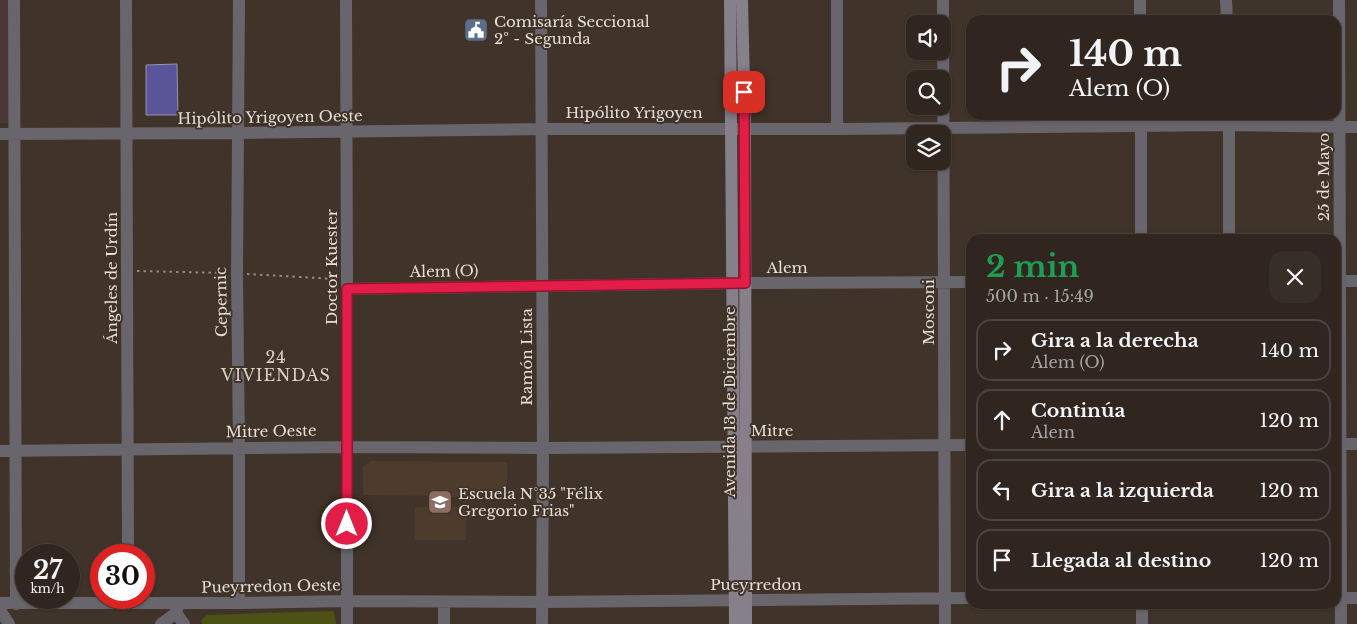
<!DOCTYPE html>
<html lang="es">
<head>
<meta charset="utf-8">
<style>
  :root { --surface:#30261f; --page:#382e28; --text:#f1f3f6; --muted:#a8a5a4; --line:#4b433d }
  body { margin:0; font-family:"Libre Baskerville",serif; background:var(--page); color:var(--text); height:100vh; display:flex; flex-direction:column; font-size:19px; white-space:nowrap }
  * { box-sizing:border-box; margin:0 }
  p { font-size:16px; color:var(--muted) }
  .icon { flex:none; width:28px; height:28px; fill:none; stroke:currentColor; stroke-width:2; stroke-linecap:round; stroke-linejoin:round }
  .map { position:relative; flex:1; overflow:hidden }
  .sheet { position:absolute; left:966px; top:234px; width:375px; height:375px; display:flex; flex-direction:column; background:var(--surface); border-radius:15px; box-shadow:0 1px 4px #0004,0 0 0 1px var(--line) }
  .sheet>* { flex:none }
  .top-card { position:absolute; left:966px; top:15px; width:375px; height:105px; border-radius:15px; box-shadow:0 1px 4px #0004,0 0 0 1px var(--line); background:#30261f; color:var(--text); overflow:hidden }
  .fabs { position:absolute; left:906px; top:15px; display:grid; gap:10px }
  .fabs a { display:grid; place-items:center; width:45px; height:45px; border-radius:10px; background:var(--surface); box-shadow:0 1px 4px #0004,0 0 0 1px var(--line); font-size:25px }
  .speed { position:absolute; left:15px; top:544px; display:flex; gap:10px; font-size:25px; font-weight:700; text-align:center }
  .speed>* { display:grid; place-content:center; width:65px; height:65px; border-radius:50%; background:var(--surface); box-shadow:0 1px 4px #0004,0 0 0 1px var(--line); line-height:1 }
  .speed small { font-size:12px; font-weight:400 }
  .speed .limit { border:8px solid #d22; background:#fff; color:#111 }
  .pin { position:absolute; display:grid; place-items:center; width:42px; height:42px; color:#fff; margin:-21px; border-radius:10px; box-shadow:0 2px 8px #0006 }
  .me { position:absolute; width:55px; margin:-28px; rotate:0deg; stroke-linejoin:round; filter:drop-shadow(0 0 4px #0008) }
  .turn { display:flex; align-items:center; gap:18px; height:105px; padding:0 20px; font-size:22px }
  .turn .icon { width:65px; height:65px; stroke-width:2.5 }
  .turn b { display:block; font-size:35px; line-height:42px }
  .round { display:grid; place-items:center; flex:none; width:52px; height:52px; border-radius:15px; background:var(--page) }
  .summary { display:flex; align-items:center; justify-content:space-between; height:85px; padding:0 20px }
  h1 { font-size:30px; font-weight:700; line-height:38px; color:#1e9e55 }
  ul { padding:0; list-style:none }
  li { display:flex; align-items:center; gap:15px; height:62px; margin:0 10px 8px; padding:0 10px; border:2px solid var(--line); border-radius:15px }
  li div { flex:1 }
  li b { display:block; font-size:19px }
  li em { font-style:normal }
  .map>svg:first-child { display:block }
</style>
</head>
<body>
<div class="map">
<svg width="1357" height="624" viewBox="0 0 1357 624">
  <rect width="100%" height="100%" fill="#403329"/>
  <!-- commercial -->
  <path fill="#4c3738" d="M 0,0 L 9,0 L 9,123 L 0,123 Z"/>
  <!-- built -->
  <path fill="#4d3b2c" d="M 371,461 L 507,462 L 507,497 L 448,497 L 448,507 L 466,507 L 466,540 L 415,540 L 415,507 L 432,507 L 432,496 L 363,495 L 363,467 Z"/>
  <!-- green -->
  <path fill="#4b5214" d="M 333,611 L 335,616 L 336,624 L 202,624 L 201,620 L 207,615 Z"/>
  <!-- building -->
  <path fill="#5a559b" stroke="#9495a6" d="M 177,64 L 178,115 L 146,115 L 146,65 Z"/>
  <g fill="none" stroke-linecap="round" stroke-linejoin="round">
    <!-- path -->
    <path stroke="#958a82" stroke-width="2" stroke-dasharray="2.5 4" stroke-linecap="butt" d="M 137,271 L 225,273
      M 247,274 L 335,279"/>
    <!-- street -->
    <path stroke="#69656c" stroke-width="12" d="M 14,0 L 16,604
      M 126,0 L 128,555
      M 239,0 L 237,274 L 239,448 L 239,603
      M 346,0 L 347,280 L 347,624
      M 541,0 L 543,448 L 542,624
      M 837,0 L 837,129
      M 943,0 L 945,624
      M 1140,0 L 1140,20
      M 1226,0 L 1227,20
      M 1339,0 L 1341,624
      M 1229,115 L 1229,239
      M 0,134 L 238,133 L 541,129 L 837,129 L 1229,125 L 1357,127
      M 1141,239 L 1141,115
      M 1336,281 L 1357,281
      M 347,289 L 745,283 L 971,282
      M 1336,444 L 1357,444
      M 0,451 L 347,447 L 543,448 L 971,445
      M 1336,598 L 1357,598
      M 444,602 L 444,624
      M 0,603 L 239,603 L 346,601 L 542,602 L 971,598
      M 1142,604 L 1142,624
      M 0,610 L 9,624
      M 176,613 L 184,624
      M 161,624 L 176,613 L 179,603"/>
    <!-- secondary -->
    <path stroke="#85808a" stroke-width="12" d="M 730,0 L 735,624
      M 742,0 L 745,128 L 746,624"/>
  </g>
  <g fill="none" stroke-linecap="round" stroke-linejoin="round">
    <defs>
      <path id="route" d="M 347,524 L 347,289 L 745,283 L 744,92"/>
    </defs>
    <!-- route casing -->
    <use href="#route" stroke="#92132f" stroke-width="12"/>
    <!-- route -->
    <use href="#route" stroke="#e11d48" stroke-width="9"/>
  </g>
  <!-- icons -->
  <defs>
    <symbol id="civic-square" viewBox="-11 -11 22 22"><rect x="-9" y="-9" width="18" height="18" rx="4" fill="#5c6f8a" stroke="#403329"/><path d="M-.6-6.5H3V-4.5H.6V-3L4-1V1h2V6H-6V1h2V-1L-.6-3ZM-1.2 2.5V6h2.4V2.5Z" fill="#fff"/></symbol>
    <symbol id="school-square" viewBox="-11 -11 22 22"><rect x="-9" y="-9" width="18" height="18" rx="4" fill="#8d6e63" stroke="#403329"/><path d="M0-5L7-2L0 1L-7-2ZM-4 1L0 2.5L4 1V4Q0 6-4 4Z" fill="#fff"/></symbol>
  </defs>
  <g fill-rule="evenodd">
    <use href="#civic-square" x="462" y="16" width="28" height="28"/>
    <use href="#school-square" x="426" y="488" width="28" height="28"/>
  </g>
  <g text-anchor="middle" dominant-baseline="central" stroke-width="4" stroke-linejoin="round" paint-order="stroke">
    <!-- poi labels -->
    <g font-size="15" fill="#e5ddd6" stroke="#403329" text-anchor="start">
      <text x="494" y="21">Comisaría Seccional<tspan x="494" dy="17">2º - Segunda</tspan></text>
      <text x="458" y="493">Escuela N°35 "Félix<tspan x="458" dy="17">Gregorio Frias"</tspan></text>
    </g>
    <!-- street labels -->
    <g font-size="15" fill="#e5ddd6" stroke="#403329">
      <text x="634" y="112">Hipólito Yrigoyen</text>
      <text transform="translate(270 117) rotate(-1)">Hipólito Yrigoyen Oeste</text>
      <text transform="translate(1323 177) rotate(-90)">25 de Mayo</text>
      <text transform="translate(331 267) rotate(-90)">Doctor Kuester</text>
      <text x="787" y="267">Alem</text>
      <text transform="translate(444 271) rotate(-1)">Alem (O)</text>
      <text transform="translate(111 278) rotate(-90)">Ángeles de Urdín</text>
      <text transform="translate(221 302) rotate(-91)">Cepernic</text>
      <text transform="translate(928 312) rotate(-90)">Mosconi</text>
      <text transform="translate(526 357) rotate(-90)">Ramón Lista</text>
      <text transform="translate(729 402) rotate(-90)">Avenida 13 de Diciembre</text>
      <text x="772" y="430">Mitre</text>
      <text transform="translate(271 431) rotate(-1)">Mitre Oeste</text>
      <text x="756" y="584">Pueyrredon</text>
      <text transform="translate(271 586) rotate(-1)">Pueyrredon Oeste</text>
    </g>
    <!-- neighbourhood labels -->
    <g font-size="16" letter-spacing="1" fill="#e0d0c3" stroke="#403329">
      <text x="276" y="357">24<tspan x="276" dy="18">VIVIENDAS</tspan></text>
    </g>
  </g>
</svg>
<div class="fabs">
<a><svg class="icon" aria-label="sound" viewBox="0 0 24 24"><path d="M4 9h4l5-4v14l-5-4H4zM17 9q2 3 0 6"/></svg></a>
<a><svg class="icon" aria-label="search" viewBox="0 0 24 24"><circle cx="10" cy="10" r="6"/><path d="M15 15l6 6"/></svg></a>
<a><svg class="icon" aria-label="layers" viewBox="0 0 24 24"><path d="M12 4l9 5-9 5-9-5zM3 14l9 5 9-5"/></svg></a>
</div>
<div class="speed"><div>27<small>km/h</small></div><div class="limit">30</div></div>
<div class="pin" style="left:744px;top:92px;background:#d93025"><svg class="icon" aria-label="arrive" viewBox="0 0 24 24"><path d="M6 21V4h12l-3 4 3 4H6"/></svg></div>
<svg class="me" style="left:347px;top:524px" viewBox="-20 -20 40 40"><circle r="17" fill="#e11d48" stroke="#fff" stroke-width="3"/><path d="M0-11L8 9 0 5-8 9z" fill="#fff"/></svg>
<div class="top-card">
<div class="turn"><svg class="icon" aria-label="right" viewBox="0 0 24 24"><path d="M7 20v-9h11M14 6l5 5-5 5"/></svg><div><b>140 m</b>Alem (O)</div></div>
</div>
<section class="sheet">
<div class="summary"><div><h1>2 min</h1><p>500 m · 15:49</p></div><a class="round"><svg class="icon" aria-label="close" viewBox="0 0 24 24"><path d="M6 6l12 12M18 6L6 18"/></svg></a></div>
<ul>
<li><svg class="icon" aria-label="right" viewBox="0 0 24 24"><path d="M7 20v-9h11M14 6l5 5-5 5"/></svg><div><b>Gira a la derecha</b><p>Alem (O)</p></div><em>140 m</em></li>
<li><svg class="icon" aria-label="ahead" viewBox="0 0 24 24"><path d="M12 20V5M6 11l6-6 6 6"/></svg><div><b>Continúa</b><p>Alem</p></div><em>120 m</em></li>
<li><svg class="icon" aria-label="left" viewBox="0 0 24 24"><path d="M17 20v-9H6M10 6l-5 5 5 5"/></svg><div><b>Gira a la izquierda</b></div><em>120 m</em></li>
<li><svg class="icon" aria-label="arrive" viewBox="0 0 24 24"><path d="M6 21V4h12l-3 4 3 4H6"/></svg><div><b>Llegada al destino</b></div><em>120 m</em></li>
</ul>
</section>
</div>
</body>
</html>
